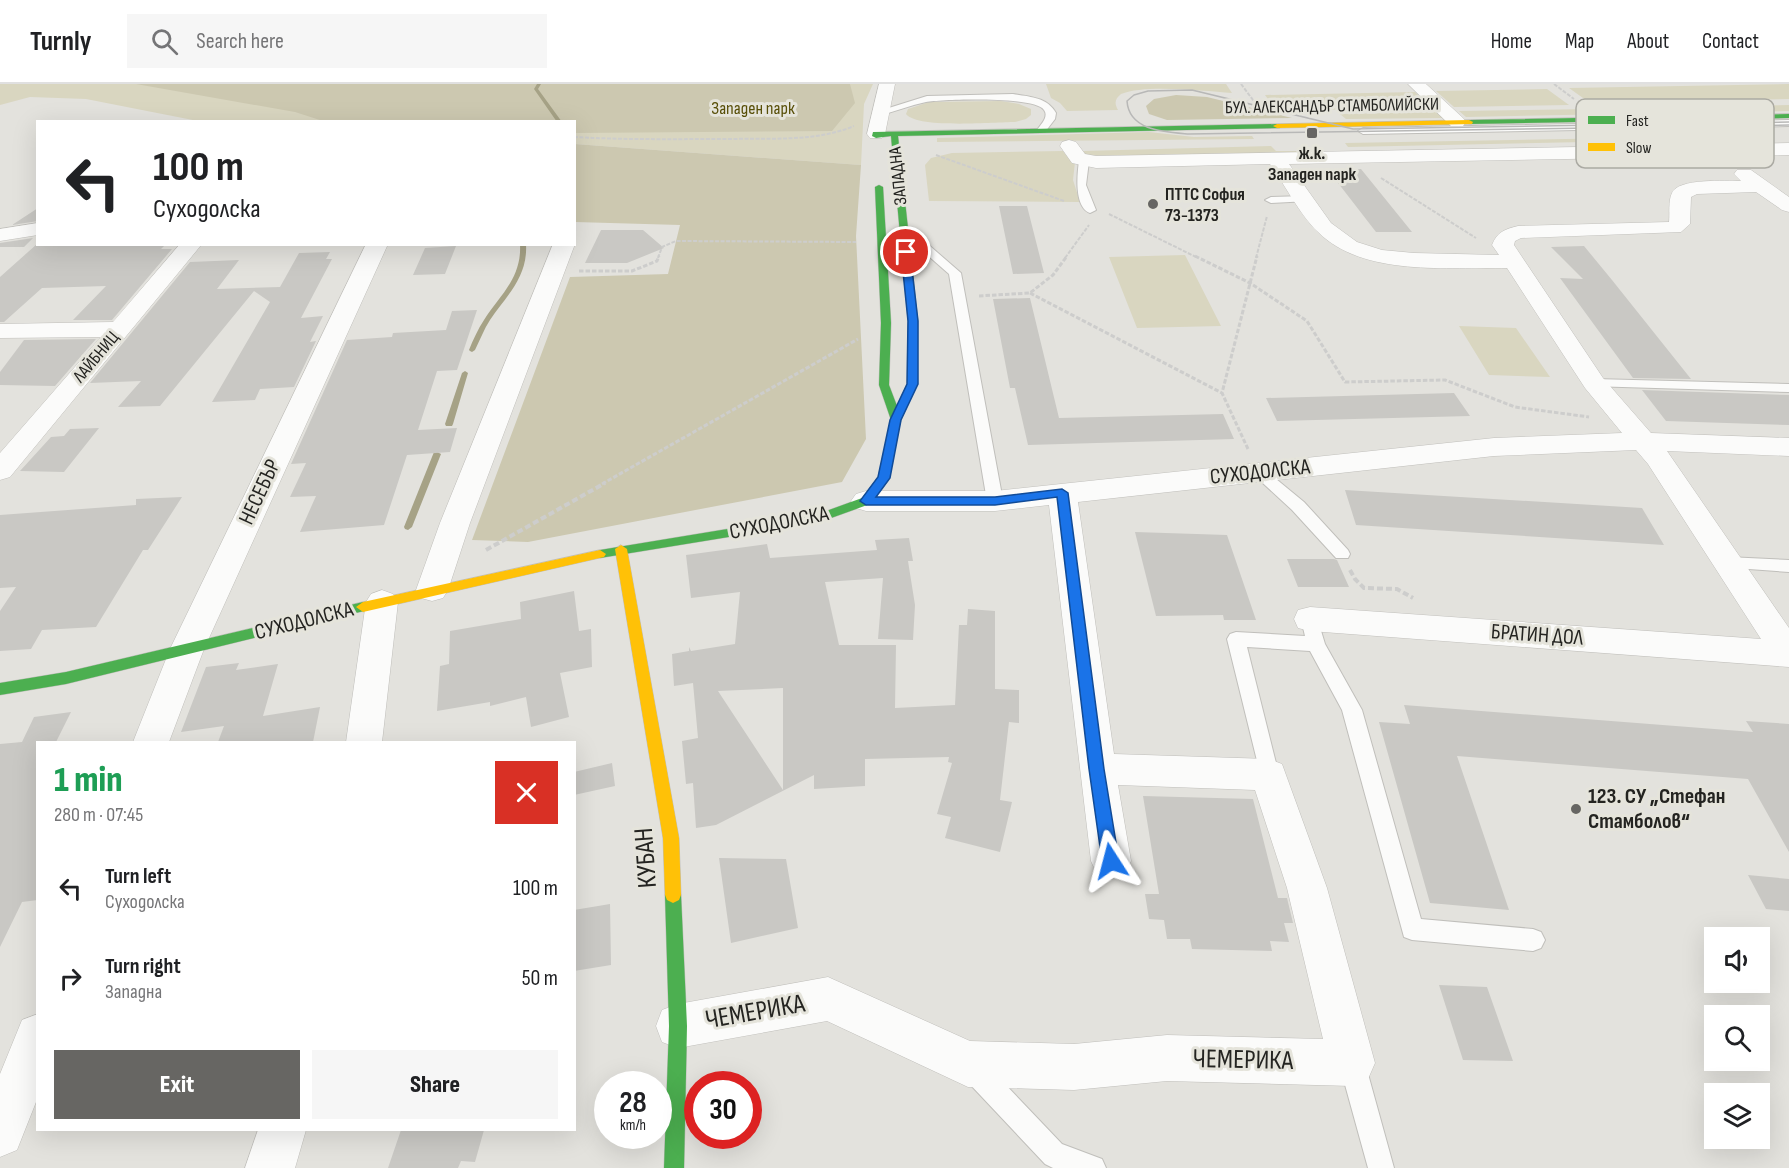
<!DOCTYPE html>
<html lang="en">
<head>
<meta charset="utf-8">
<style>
  :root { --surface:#fff; --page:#f6f6f6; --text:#202124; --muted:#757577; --line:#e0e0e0; --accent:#676663 }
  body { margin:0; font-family:"Sofia Sans Condensed",sans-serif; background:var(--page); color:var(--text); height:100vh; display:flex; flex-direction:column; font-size:22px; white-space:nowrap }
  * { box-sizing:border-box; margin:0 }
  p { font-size:20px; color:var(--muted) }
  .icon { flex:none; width:33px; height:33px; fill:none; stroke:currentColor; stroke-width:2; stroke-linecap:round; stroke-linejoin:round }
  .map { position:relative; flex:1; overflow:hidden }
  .side { position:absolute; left:36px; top:657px; width:540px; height:390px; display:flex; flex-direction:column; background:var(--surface); border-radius:0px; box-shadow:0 6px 24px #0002 }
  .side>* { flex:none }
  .top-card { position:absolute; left:36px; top:36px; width:540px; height:126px; border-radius:0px; box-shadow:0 6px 24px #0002; background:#fff; color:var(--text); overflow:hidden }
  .fabs { position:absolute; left:1704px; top:843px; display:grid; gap:12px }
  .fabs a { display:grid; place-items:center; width:66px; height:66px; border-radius:0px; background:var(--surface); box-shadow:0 6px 24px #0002; font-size:30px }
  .speed { position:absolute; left:594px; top:987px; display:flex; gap:12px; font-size:30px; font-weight:700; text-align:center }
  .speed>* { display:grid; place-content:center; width:78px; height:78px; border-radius:50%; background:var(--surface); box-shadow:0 6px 24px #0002; line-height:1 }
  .speed small { font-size:15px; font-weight:400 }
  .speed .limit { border:9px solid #d22; background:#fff; color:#111 }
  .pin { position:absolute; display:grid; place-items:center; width:51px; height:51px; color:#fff; margin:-26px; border:3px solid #fff; border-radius:50%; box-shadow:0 2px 6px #0007 }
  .me { position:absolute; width:66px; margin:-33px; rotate:351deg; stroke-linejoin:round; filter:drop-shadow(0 0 4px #0008) }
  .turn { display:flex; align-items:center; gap:21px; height:126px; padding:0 18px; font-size:27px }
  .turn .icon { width:78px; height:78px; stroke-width:2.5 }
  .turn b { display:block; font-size:42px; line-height:51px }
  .round { display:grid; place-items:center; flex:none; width:63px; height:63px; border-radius:0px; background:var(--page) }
  .head { display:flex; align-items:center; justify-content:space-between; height:102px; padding:0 18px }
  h1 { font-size:36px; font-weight:800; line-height:45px; color:#1e9e55 }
  .button { display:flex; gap:12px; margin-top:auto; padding:12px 18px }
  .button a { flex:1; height:69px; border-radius:0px; background:var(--accent); color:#fff; font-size:24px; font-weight:800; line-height:69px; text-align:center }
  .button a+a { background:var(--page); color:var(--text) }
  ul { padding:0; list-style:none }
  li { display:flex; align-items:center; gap:18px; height:90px; padding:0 18px }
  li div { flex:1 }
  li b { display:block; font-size:22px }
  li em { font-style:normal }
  header { display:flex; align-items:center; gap:36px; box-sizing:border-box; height:84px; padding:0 30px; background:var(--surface); border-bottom:2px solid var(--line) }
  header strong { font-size:28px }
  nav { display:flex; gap:33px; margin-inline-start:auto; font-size:21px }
  .search { width:420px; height:54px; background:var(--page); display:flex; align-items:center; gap:15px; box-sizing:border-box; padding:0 21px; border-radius:0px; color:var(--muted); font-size:22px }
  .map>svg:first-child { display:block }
</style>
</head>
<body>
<header>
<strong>Turnly</strong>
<div class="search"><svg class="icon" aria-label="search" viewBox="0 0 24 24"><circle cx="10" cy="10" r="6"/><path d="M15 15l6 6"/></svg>Search here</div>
<nav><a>Home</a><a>Map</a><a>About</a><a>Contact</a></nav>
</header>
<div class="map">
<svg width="1789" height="1084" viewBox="0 0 1789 1084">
  <rect width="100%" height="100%" fill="#e3e2dd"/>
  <!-- green -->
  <path fill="#d9d6c0" d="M 0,0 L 873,0 L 864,20 L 861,81 L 575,60 L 574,38 L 203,38 L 86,15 L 30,13 L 0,21 Z
    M 1046,0 L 1226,0 L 1232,9 C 1203,7 1146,0 1121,10 C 1115,15 1114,19 1118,26 L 1067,27 L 1060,19 L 1051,14 Z
    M 1789,0 L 1789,15 L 1590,19 L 1569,4 Z
    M 1547,5 L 1569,21 L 1454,23 L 1436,7 Z
    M 1415,8 L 1432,24 L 1310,26 L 1270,18 L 1265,11 Z
    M 1001,17 L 1019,20 L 1031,25 L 1031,31 L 1026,35 L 1015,38 C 994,38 918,45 906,30 L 908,25 L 929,18 Z
    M 1789,21 L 1789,27 L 1689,29 L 1680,23 Z
    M 1664,24 L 1672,29 L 1466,33 L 1459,27 Z
    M 1436,28 L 1443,34 L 1346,35 L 1340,30 Z
    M 1149,48 L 1194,53 L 1252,52 L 1254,55 L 937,58 L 937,54 Z
    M 1677,53 L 1682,56 L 1348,63 L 1345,59 Z
    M 1271,62 L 1276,67 L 1302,67 L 1304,70 L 1105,72 L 1085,71 L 1083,67 Z
    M 1063,67 L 1069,75 L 1075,78 L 1073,96 L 1080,118 L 929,117 L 925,81 L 931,74 L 952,69 Z
    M 1185,171 L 1221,242 L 1137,244 L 1109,173 Z
    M 1459,242 L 1516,244 L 1550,293 L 1489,291 Z"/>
  <!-- forest -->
  <path fill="#ccc8b0" d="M 136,0 L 850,0 L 855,19 L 832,47 L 575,49 L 574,38 L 323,37 L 295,28 Z
    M 1176,11 L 1207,13 L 1292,34 L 1167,36 L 1149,30 L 1146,22 L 1154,15 Z
    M 575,60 L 861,81 L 856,152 L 866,355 L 842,398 L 528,458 L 472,456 L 570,193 L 668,190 L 680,141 L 575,138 Z"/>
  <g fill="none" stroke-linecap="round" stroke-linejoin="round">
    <!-- stream -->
    <path fill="#a6a286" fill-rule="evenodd" d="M 537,0 L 541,0 L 538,5 L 562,38 L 557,38 L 534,5 Z
      M 520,160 L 526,160 C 528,193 507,211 490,236 C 484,245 480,256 475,266 L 472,268 L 470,267 L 469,266 C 473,256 478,245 484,236 C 500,211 522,194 520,160 Z
      M 465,287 L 468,289 L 453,340 L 452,342 L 446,342 L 445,340 L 462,289 Z
      M 434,368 L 437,368 L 441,370 L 412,443 L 408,446 L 405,445 L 404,443 Z"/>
  </g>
  <!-- building -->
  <path fill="#c9c8c4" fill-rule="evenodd" d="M 1361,85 L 1412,148 L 1376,148 L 1328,86 Z
    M 999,122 L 1027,122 L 1044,189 L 1013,190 Z
    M 38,124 L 38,137 L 12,141 Z
    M 601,146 L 643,146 L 664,164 L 627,179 L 585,179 Z
    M 33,154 L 24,163 L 0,163 L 0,159 Z
    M 37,160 L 166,160 L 161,165 L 172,165 L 112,236 L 73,236 L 106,202 L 42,204 L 4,238 L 0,238 L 0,193 Z
    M 456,162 L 445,190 L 413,191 L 425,164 Z
    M 1584,162 L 1612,196 L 1691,295 L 1633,294 L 1560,194 L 1583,195 L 1551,163 Z
    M 330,168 L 326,175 L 332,175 L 301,234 L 323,232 L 310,258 L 316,257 L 294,303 L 260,305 L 255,316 L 212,318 L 270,218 L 254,207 L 160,322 L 118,323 L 141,297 L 90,299 L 190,178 L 239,176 L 217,205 L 280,203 L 299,169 Z
    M 1030,214 L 1059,334 L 1223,330 L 1234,355 L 1028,361 L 1015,304 L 1010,304 L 993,215 Z
    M 477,226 L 457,286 L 437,287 L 418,346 L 457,344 L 450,368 L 407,371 L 384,441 L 300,448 L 316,412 L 290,413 L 306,379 L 291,380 L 347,256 L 392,253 L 393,249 L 446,246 L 452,227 Z
    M 96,255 L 55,302 L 0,301 L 0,288 L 24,256 Z
    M 1642,306 L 1789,311 L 1789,341 L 1666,337 Z
    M 1454,309 L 1470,332 L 1277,337 L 1266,314 Z
    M 99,344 L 64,388 L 20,387 L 51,353 L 64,352 L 70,345 Z
    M 1345,406 L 1642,424 L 1664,461 L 1356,441 Z
    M 182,413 L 148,466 L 143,466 L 96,543 L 42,546 L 31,565 L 0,567 L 0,527 L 16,503 L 0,504 L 0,431 L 136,421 L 136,415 Z
    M 1135,448 L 1227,451 L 1256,536 L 1224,536 L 1223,531 L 1156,532 Z
    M 909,454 L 913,477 L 908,477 L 915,521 L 913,556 L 878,555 L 883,494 L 825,498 L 839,561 L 896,561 L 895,624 L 955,621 L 959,541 L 967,541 L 968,525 L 995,527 L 995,605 L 1019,606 L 1019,639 L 1009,638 L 1000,716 L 1012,718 L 1000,768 L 945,754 L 951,733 L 937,730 L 952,679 L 948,678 L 949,673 L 865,675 L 865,702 L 814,705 L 814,691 L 716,741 L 696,744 L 693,699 L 686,700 L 682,657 L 698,654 L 693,599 L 674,602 L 672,570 L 689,567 L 689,563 L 691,567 L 735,560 L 740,508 L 691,514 L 686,471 L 767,460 L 770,474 L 877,466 L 875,456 ZM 783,604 L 783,706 L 718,607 Z
    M 1287,475 L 1334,475 L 1337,476 L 1349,503 L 1298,503 Z
    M 574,507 L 579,547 L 591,545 L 592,583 L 560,589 L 569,633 L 531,643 L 526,613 L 490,622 L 490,618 L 437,627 L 440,582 L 449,580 L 450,547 L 521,535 L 520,518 Z
    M 239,579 L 236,586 L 278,580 L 263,632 L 320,623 L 313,658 L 218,658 L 224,642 L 181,648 L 206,583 Z
    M 1404,621 L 1753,648 L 1746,637 L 1789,640 L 1789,768 L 1748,695 L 1457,672 L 1509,826 L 1430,819 L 1379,638 L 1410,640 Z
    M 71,628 L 56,658 L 38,658 L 38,816 L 22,818 L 0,863 L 0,660 L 22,658 L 34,633 Z
    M 612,679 L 615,702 L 574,711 L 574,688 Z
    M 1143,712 L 1253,715 L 1278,814 L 1287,814 L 1293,839 L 1284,839 L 1289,858 L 1270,857 L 1272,867 L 1192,865 L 1190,855 L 1167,855 L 1164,836 L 1149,835 L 1145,810 L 1159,810 Z
    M 719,774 L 786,775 L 798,844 L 731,859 Z
    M 1748,791 L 1789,795 L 1789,827 L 1766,825 Z
    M 610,820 L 611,881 L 574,887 L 574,826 Z
    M 1439,901 L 1487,903 L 1513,977 L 1463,976 Z
    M 401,1046 L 484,1046 L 475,1078 L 461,1077 L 458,1084 L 388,1084 Z"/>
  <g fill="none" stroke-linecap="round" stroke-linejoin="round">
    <defs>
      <path id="lane" d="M 1013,10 C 1030,13 1047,13 1056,29 L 1055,35 L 1045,48 L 1037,46 C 1041,40 1049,33 1044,26 C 1035,12 943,15 926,18 C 911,21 896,27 881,31 L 876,28 L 927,12 Z
        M 1789,36 L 1789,42 L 1363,50 L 1358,47 L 1363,44 Z
        M 1084,74 L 1089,77 L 1086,101 L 1096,126 L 1090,129 C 1074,123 1077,91 1079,77 Z
        M 1305,112 L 1311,115 L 1309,117 L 1271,119 L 1265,116 L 1271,113 Z
        M 904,142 L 908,143 L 961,189 L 1003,417 L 1001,421 L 989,421 L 987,417 L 949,190 L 900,147 L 898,145 Z
        M 1594,295 L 1789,300 L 1789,308 L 1589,302 L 1587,299 L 1589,296 Z
        M 1259,383 L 1264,385 L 1304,418 L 1348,466 L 1350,470 L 1348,474 L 1336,474 L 1292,426 L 1254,391 L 1251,388 L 1254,385 Z
        M 1727,473 L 1789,476 L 1789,488 L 1721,483 L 1719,479 L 1721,475 Z
        M 1310,528 L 1316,530 L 1325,560 L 1362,626 L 1421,835 L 1533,845 L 1541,848 L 1545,856 L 1541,864 L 1533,867 L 1412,856 L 1404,853 L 1342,626 L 1310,567 L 1247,563 L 1279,691 L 1276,697 L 1269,700 L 1262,697 L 1227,555 L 1230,550 L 1236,548 L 1305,552 L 1301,535 L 1304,530 Z
        M 1352,966 L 1361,970 L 1365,979 L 1394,1084 L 1368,1084 L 1339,979 L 1343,970 Z
        M 974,973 L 983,977 L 1062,1060 L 1102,1075 L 1106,1084 L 1053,1084 L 1045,1080 L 965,995 L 961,986 L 965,977 Z"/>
      <path id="street" d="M 879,0 L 895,0 L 885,50 L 882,54 L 870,54 L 867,50 Z
        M 1408,0 L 1426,0 L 1463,34 L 1466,38 L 1463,42 L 1451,42 Z
        M 1069,56 L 1076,58 L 1085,70 L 1096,72 L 1789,59 L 1789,71 L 1289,80 L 1331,139 L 1357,158 L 1382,166 L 1414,169 L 1499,171 L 1492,161 C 1497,148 1505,145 1518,142 L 1669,138 C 1670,130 1668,117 1672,109 C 1678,94 1726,97 1741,97 L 1734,90 L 1737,86 L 1751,86 L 1789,113 L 1789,128 L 1782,126 L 1756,108 L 1697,110 L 1691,113 L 1690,140 L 1681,148 L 1521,154 L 1515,157 L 1514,161 L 1603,294 L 1651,349 L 1789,354 L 1789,372 L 1667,367 L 1789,544 L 1789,583 L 1310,547 L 1298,544 L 1294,535 L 1298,526 L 1310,523 L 1761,555 L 1648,380 L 1636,366 L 1494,372 L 1078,418 L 1114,670 L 1269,675 L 1282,680 L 1327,804 L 1375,979 L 1368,995 L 1352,1002 L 1167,997 L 1074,1006 L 968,1003 L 827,937 L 678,964 L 662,958 L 656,942 L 662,926 L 678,920 L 828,893 L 970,957 L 1074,960 L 1167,951 L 1323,955 L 1287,804 L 1255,706 L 1118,701 L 1131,777 L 1125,790 L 1111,795 L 1097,790 L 1091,777 L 1049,421 L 995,427 L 866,427 L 856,424 L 851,417 L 856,410 L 866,407 L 995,407 L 1494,354 L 1622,349 L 1585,304 L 1507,184 C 1449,183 1363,193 1318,148 C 1300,131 1285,101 1270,80 L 1096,84 L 1072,79 L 1060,62 L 1062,58 Z
        M 38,139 L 38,151 L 0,157 L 0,145 Z
        M 180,160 L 202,160 L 10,393 L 0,396 L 0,369 L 101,253 L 0,254 L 0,240 L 113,238 Z
        M 366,160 L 388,160 L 204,565 L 169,658 L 133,658 L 170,565 Z
        M 553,160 L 575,160 L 470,439 L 448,506 L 443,514 L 432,517 L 421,514 L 416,506 L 440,439 Z
        M 382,506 L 393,510 L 398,518 L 382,658 L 346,658 L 366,518 L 371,510 Z
        M 38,930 L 38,1013 L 17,1066 L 0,1073 L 0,990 L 22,936 Z
        M 258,1046 L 306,1046 L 295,1084 L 245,1084 Z"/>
      <path id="fast" d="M 1789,30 L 1789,34 L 1469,40 L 1465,38 L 1469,36 Z
        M 1277,40 L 1281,42 L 1280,44 L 898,52 L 918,237 L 917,300 L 901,336 L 888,397 L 870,420 L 820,438 L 600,474 L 596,473 L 594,470 L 600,466 L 818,430 L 862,414 L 878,393 L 891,336 L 879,301 L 881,239 L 875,103 L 879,101 L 883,103 L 891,239 L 889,301 L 897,322 L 907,300 L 908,237 L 891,52 L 876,54 L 872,52 L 873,48 Z
        M 363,518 L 368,520 L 370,523 L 368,526 L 66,600 L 0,611 L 0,599 L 66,588 Z
        M 673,803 L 679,806 L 681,811 L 687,942 L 684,1084 L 664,1084 L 669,942 L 665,811 L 667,806 Z"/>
      <path id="slow" d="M 1469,36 L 1473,38 L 1472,40 L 1277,44 L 1273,42 L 1277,40 Z
        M 621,461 L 627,465 L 679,754 L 681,811 L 679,816 L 673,819 L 667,816 L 665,811 L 663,754 L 615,465 Z
        M 600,466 L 606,470 L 604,473 L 363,528 L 356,523 L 363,518 Z"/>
    </defs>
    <!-- lane casing -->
    <use href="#lane" stroke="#c0bfbb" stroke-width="2"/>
    <!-- street casing -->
    <use href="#street" stroke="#c0bfbb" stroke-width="1"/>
    <!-- fast casing -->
    <use href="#fast" stroke="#c0bfbb" stroke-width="1"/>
    <!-- slow casing -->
    <use href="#slow" stroke="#c0bfbb" stroke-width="1"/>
    <!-- path-far2 -->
    <path stroke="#cdcdcc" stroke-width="2" stroke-dasharray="4 1.5" stroke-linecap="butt" d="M 1241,0 L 1253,16 L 1270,20
      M 1554,0 L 1574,15
      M 574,53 C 626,56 678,55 731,55 C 773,54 815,58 854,42
      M 936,71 L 1064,117
      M 1381,94 L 1476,154
      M 1109,130 L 1198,174
      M 658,174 L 662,163 L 676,157 L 856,158
      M 1065,174 L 1089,141
      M 1256,174 L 1267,132"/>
    <!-- path-far1 -->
    <path stroke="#cdcdcc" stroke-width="3" stroke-dasharray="4.5 2" stroke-linecap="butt" d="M 1195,172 L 1250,199 L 1307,237 L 1345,298 L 1445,296 L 1515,323 L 1589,333
      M 579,187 L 632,187 L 657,177 L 659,172
      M 1030,209 L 1222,309
      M 979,212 L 1030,209 L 1053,191 L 1067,172
      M 1248,365 L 1222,309 L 1257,172
      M 602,400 L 858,255"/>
    <!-- path -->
    <path stroke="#cdcdcc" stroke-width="4" stroke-dasharray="6 3" stroke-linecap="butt" d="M 486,466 L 605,399
      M 1350,486 L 1355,495 L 1364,504 L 1397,505 L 1413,514"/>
    <!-- lane -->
    <use href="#lane" fill="#fbfbfa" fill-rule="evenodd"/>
    <!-- street -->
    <use href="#street" fill="#fbfbfa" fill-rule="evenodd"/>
    <!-- fast -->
    <use href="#fast" fill="#4caf50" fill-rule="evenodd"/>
    <!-- slow -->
    <use href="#slow" fill="#ffc107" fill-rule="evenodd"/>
    <!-- tram -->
    <path stroke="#b8b8b7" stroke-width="1.5" d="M 1789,38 L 1353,45 L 1192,6 L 1148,7 L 1134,11 L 1127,17 C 1129,47 1165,48 1189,50 L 1789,41"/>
  </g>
  <!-- route -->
  <path fill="#1a73e8" stroke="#114b97" stroke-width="1.5" d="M 906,165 L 910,168 L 918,237 L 918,300 L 901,336 L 890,394 L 876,413 L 995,413 L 1062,405 L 1068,409 L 1104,685 L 1119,777 L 1117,783 L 1111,785 L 1105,783 L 1102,777 L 1089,685 L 1057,413 L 995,421 L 866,421 L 860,417 L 878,393 L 890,336 L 907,300 L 908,237 L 901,168 Z"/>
  <!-- markers -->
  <g fill="#676663" stroke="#e5e4db" stroke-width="2">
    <rect x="1306" y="43" width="12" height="12" rx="3"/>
    <circle cx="1153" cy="120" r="6"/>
    <circle cx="1576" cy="725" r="6"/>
  </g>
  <g text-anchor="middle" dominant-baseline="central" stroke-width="6" stroke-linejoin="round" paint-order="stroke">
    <!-- far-street labels -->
    <g font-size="18" fill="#242421" stroke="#e5e4db">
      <text transform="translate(1332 22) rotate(-1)">БУЛ. АЛЕКСАНДЪР СТАМБОЛИЙСКИ</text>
      <text transform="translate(898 92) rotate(-96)">ЗАПАДНА</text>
      <text transform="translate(96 273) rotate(-50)">ЛАЙБНИЦ</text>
    </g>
    <!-- far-park labels -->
    <g font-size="18" fill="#584f08" stroke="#e5e4db">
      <text x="753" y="24">Западен парк</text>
    </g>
    <!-- far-poi labels -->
    <g font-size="18" font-weight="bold" fill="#242421" stroke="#e5e4db">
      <text x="1312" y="69">ж.к.<tspan x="1312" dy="21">Западен парк</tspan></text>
      <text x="1165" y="110" text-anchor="start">ПТТС София<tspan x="1165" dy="21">73-1373</tspan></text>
    </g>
    <!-- street labels -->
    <g font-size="22" fill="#242421" stroke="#e5e4db">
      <text transform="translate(1260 388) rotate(-6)">СУХОДОЛСКА</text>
      <text transform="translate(260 408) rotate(-65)">НЕСЕБЪР</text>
      <text transform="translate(779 439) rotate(-11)">СУХОДОЛСКА</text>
      <text transform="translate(304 537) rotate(-14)">СУХОДОЛСКА</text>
      <text transform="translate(1537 551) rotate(4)">БРАТИН ДОЛ</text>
    </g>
    <!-- poi labels -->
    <g font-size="22" font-weight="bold" fill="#242421" stroke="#e5e4db" text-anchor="start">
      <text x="1588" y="712">123. СУ „Стефан<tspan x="1588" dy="25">Стамболов“</tspan></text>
    </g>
    <!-- near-street labels -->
    <g font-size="27" fill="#242421" stroke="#e5e4db">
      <text transform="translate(646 774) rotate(-94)">КУБАН</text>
      <text transform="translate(755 928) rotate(-10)">ЧЕМЕРИКА</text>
      <text transform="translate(1243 976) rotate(1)">ЧЕМЕРИКА</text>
    </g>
  </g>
  <!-- legend -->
  <rect x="1576" y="15" width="198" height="69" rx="9" fill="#e5e4db" stroke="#abaaa3" stroke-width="1.5"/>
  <rect x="1588" y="32" width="27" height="8" fill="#4caf50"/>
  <rect x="1588" y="59" width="27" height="8" fill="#ffc107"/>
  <g font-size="16" fill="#242421">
    <text x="1626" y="42">Fast</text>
    <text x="1626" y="69">Slow</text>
  </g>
</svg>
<div class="fabs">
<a><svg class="icon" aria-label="sound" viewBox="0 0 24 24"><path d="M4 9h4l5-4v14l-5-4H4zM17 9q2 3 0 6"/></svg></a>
<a><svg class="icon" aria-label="search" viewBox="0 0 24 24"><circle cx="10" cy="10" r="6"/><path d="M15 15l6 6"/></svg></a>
<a><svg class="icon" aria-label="layers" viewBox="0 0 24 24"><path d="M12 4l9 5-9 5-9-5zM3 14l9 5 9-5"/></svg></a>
</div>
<div class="speed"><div>28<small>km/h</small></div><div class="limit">30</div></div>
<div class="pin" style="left:906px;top:168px;background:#d93025"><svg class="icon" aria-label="arrive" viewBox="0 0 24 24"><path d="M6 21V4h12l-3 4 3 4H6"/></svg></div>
<svg class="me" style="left:1111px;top:777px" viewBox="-20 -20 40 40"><path d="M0-17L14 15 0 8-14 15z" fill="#1a73e8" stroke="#fff" stroke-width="4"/></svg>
<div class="top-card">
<div class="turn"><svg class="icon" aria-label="left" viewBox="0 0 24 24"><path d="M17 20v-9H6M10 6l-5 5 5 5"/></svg><div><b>100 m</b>Суходолска</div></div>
</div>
<section class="side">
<div class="head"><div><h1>1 min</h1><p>280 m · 07:45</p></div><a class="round" style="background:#d93025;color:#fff"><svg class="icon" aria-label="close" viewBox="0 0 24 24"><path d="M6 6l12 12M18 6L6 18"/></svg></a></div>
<ul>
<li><svg class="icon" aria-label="left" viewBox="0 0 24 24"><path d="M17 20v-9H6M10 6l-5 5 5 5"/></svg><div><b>Turn left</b><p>Суходолска</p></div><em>100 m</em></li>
<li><svg class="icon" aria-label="right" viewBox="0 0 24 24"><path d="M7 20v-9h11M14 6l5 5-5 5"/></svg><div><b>Turn right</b><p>Западна</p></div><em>50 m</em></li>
</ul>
<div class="button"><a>Exit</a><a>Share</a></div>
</section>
</div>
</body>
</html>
